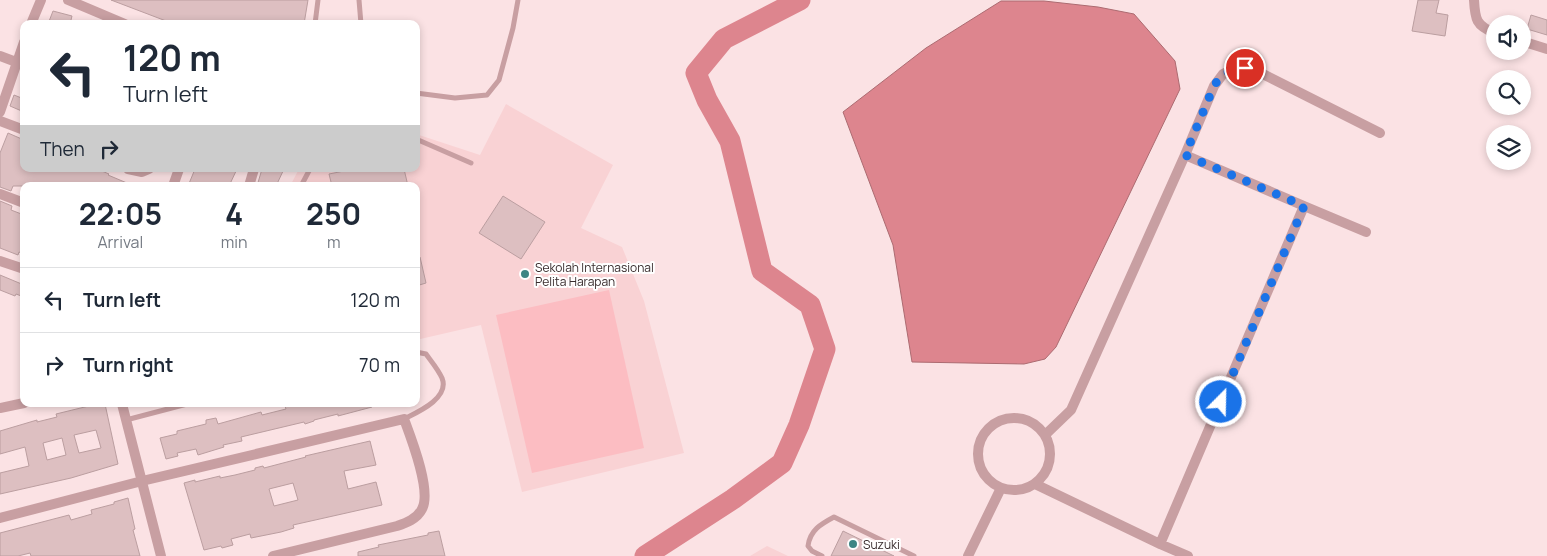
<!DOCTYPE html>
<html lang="en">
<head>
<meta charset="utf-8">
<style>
  :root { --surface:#fff; --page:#f2f2f3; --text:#1f2937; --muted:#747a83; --line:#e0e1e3 }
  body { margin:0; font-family:Manrope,sans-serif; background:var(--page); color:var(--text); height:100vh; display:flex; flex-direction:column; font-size:19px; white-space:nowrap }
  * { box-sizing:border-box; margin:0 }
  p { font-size:16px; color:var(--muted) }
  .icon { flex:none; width:28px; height:28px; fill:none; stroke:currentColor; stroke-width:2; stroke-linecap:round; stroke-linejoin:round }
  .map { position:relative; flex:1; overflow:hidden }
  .drawer { position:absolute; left:20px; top:182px; width:400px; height:225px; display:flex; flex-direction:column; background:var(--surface); border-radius:10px; box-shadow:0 2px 8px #0003 }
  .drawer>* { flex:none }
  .hud { position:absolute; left:20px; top:20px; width:400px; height:152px; border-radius:10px; box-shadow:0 2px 8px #0003; background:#fff; color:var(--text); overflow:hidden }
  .buttons { position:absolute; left:1486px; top:15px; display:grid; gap:10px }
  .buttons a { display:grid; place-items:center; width:45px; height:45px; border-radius:50%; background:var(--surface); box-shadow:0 2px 8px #0003; font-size:25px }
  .pin { position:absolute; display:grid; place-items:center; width:42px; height:42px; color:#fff; margin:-21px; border:2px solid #fff; border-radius:50%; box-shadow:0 1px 5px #0007 }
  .me { position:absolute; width:55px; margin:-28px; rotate:23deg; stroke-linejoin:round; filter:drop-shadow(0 0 4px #0008) }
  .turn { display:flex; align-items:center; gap:18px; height:105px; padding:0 20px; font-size:22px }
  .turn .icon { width:65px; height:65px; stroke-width:2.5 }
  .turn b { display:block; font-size:35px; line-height:42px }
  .then { display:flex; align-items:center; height:48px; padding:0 20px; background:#0003; gap:10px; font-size:19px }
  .eta { display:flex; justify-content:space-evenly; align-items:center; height:85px; text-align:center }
  .eta b { font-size:30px; font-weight:700; line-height:35px }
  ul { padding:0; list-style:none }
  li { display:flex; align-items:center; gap:15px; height:65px; padding:0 20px; border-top:1px solid var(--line) }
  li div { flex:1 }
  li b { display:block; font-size:19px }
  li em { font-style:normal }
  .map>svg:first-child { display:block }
</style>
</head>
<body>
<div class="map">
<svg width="1547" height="556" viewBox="0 0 1547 556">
  <rect width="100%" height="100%" fill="#fbe2e4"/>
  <!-- built -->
  <path fill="#f9d2d4" d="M 506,104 L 613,165 L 581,228 L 622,247 L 644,301 L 684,453 L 522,492 L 481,325 L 416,340 L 416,186 L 290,186 L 299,169 L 416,169 L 416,134 L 480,155 Z
    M 767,546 L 788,556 L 750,556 Z"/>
  <!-- green -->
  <path fill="#fcbdc2" d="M 609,290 L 644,448 L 532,473 L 496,315 Z"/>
  <!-- water -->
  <path fill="#dd858e" stroke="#ac6b71" d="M 1001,1 L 1044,1 L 1098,7 L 1134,14 L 1175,61 L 1180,89 L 1056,347 L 1045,359 L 1024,364 L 912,362 L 893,245 L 843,112 L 926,48 Z"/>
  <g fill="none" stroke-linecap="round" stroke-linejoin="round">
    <!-- river -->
    <path stroke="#dd858e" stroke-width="21" d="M 645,556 L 733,499 L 782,463 L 799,425 L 825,349 L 810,305 L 762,271 L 730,141 L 707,100 L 696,73 L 724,39 L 800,0"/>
  </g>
  <!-- building -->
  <path fill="#ddbfc1" stroke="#bb9ea0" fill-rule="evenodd" d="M 111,0 L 308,0 L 304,24 L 174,24 Z
    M 1418,0 L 1439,0 L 1436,13 L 1448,15 L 1445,36 L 1412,31 Z
    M 53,11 L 72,16 L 70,24 L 48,24 Z
    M 1531,15 L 1547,20 L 1547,35 L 1527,29 Z
    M 14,95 L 24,99 L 24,112 L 10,106 Z
    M 8,133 L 24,140 L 24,169 L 97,169 L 109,174 L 108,175 L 134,186 L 13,186 L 11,191 L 0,187 L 0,153 Z
    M 195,169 L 237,169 L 229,186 L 188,186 Z
    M 262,169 L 284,169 L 276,186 L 257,186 Z
    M 354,169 L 404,169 L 408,186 L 332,186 L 329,174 Z
    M 503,196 L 545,222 L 521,259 L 479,233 Z
    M 0,201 L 12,206 L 11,210 L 24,215 L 24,254 L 19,252 L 18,255 L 0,248 Z
    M 420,257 L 426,283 L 416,286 L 416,258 Z
    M 0,275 L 24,285 L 24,297 L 16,294 L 15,296 L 0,290 Z
    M 97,404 L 105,404 L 118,464 L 71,478 L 0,494 L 0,473 L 29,466 L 25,447 L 0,454 L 0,431 L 37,420 L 37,422 L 57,417 L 56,414 ZM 96,430 L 101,448 L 79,453 L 74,435 ZM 62,438 L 66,455 L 47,460 L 43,443 Z
    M 295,404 L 372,404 L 372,407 L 338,416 L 338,414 L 314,420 L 314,421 L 305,424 L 304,422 L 241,437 L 242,441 L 223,445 L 224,447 L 198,455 L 196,449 L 177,453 L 178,456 L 166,459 L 160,438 L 177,434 L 177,431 L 206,424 L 206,420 L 216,418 L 218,424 L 261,412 L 262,415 L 286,409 L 285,406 Z
    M 370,441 L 376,465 L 344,471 L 348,489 L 376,482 L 382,505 L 293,525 L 294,528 L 281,532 L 251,538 L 250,534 L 231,539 L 233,545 L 222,548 L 221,546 L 204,550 L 184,483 L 195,480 L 195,482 L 220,476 L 220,478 L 235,475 L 255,470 L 255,468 L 263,466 L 264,468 L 306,457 L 305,456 ZM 293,483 L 298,500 L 274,506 L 269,489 Z
    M 128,498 L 135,529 L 133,530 L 140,556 L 31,556 L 30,553 L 18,556 L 0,556 L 0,533 L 69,515 L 71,520 L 92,514 L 91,510 L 114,504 L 114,502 Z
    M 439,531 L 445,556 L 358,556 L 358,552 L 379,547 L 378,545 L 428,535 L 428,533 Z
    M 843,531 L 894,556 L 831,556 Z"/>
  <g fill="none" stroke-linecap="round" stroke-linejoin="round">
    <!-- service -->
    <path stroke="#c89fa2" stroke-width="5" d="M 359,0 L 361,24
      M 315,24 L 318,0
      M 416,93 L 455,98 L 487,95 L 499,80 L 513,28 L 518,0
      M 416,139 L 471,163
      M 301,186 L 310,169
      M 404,419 C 418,412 450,398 442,378 C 438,369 431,361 426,354 L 416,352
      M 126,420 L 187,404
      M 822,556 L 812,551 L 808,546 C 810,530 821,524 834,517 L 914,556"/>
    <!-- minor -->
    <path stroke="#c89fa2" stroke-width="10" d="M 68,0 L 125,24
      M 1474,0 C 1475,19 1476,26 1495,33
      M 31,24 L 41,0
      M 1522,41 L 1547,49
      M 0,56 L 24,65
      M 0,112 L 24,42
      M 0,121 L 24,130
      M 128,169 L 142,172 L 149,169
      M 173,186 L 179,169
      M 249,186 L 254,169
      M 0,194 L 24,203
      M 1304,206 L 1366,232
      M 0,261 L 24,269
      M 122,404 L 161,556
      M 0,408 L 24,403
      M978 454a36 36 0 1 1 72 0a36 36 0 1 1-72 0Z
      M 1045,435 L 1071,410 L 1185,155 L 1214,86 L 1223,74 L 1231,70 L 1245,68 L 1253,69 L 1380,133
      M 1035,484 L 1160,544 L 1304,206 L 1185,155
      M 0,518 L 142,481 L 404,419 C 411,438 432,491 422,509 C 417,519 406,523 397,526 L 273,556
      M 1160,544 L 1188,556
      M 968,556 L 1001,488"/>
  </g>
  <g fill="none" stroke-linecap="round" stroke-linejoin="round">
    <!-- route -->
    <path stroke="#1a73e8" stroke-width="9" stroke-dasharray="0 16.2" d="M 1221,402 L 1304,206 L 1185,155 L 1214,86 C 1222,73 1230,69 1245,68"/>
  </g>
  <!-- markers -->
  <g fill="#3d8584" stroke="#fff" stroke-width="2">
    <circle cx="525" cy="274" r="5"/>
    <circle cx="853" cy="544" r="5"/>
  </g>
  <g text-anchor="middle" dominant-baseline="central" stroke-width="4" stroke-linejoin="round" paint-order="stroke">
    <!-- poi labels -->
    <g font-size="12" fill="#392d2e" stroke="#fff" text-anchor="start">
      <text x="535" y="267">Sekolah Internasional<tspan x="535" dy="14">Pelita Harapan</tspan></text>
      <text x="863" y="544">Suzuki</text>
    </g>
  </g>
</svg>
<div class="buttons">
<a><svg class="icon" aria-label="sound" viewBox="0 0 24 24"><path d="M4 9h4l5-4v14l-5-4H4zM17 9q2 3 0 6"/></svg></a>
<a><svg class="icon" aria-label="search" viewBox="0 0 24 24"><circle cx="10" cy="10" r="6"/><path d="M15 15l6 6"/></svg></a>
<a><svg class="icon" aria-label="layers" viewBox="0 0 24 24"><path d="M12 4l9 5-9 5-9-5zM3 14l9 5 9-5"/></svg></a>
</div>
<div class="pin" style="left:1245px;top:68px;background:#d93025"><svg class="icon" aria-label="arrive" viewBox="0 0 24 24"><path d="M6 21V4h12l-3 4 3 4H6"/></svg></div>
<svg class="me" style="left:1221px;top:402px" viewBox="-20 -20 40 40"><circle r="17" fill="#1a73e8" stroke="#fff" stroke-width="3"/><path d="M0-11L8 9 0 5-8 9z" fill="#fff"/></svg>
<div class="hud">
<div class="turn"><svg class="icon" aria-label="left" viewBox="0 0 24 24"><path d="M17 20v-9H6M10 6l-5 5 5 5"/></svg><div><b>120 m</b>Turn left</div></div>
<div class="then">Then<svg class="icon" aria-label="right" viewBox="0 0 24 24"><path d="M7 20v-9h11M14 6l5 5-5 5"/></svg></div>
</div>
<section class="drawer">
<div class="eta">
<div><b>22:05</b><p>Arrival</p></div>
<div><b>4</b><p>min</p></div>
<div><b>250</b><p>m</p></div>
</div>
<ul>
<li><svg class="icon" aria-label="left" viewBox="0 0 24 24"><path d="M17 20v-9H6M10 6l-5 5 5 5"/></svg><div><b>Turn left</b></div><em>120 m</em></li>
<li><svg class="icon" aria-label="right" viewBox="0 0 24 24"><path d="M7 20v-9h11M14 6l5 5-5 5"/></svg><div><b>Turn right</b></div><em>70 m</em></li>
</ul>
</section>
</div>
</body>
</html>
